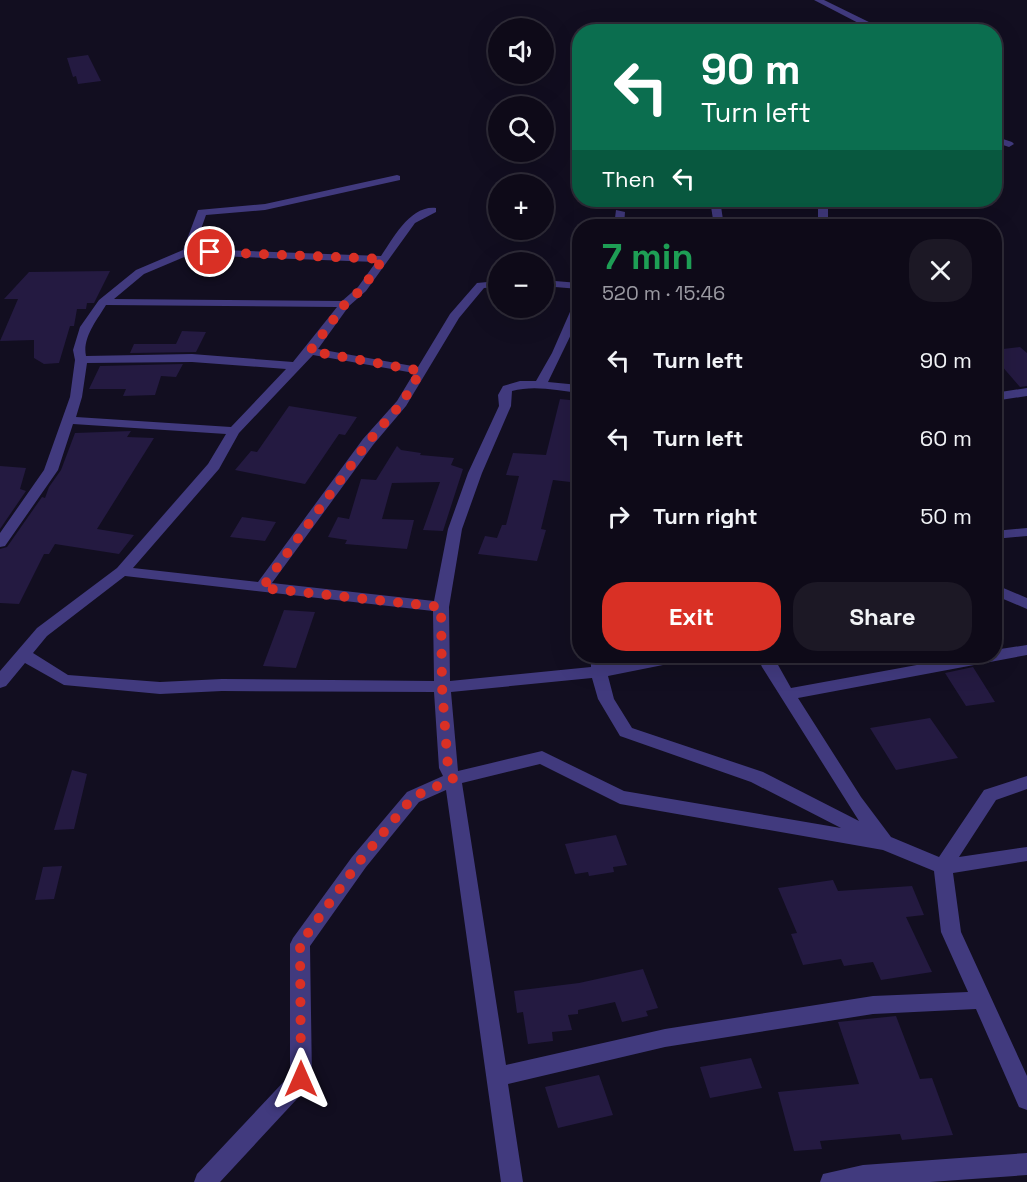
<!DOCTYPE html>
<html lang="en">
<head>
<meta charset="utf-8">
<style>
  :root { --surface:#0e0a18; --page:#1c1825; --text:#f1f3f6; --muted:#9b9aa2; --line:#2e2b37; --accent:#d93025 }
  body { margin:0; font-family:"Space Grotesk",sans-serif; background:var(--page); color:var(--text); height:100vh; display:flex; flex-direction:column; font-size:22px; white-space:nowrap }
  * { box-sizing:border-box; margin:0 }
  p { font-size:20px; color:var(--muted) }
  .icon { flex:none; width:33px; height:33px; fill:none; stroke:currentColor; stroke-width:2; stroke-linecap:round; stroke-linejoin:round }
  .map { position:relative; flex:1; overflow:hidden }
  .panel { position:absolute; left:572px; top:219px; width:430px; height:444px; display:flex; flex-direction:column; background:var(--surface); border-radius:24px; box-shadow:0 6px 24px #0002,0 0 0 2px var(--line) }
  .panel>* { flex:none }
  .guide { position:absolute; left:572px; top:24px; width:430px; height:183px; border-radius:24px; box-shadow:0 6px 24px #0002,0 0 0 2px var(--line); background:#0b6e4f; color:#fff; overflow:hidden }
  .controls { position:absolute; left:488px; top:18px; display:grid; gap:12px }
  .controls a { display:grid; place-items:center; width:66px; height:66px; border-radius:50%; background:var(--surface); box-shadow:0 6px 24px #0002,0 0 0 2px var(--line); font-size:30px }
  .pin { position:absolute; display:grid; place-items:center; width:51px; height:51px; color:#fff; margin:-26px; border:3px solid #fff; border-radius:50%; box-shadow:0 2px 6px #0007 }
  .me { position:absolute; width:66px; margin:-33px; rotate:0deg; stroke-linejoin:round; filter:drop-shadow(0 0 4px #0008) }
  .turn { display:flex; align-items:center; gap:21px; height:126px; padding:0 30px; font-size:27px }
  .turn .icon { width:78px; height:78px; stroke-width:2.5 }
  .turn b { display:block; font-size:42px; line-height:51px }
  .then { display:flex; align-items:center; height:57px; padding:0 30px; background:#0003; gap:12px; font-size:22px }
  .round { display:grid; place-items:center; flex:none; width:63px; height:63px; border-radius:24px; background:var(--page) }
  .summary { display:flex; align-items:center; justify-content:space-between; height:102px; padding:0 30px }
  h1 { font-size:36px; font-weight:700; line-height:45px; color:#1e9e55 }
  .cta { display:flex; gap:12px; margin-top:auto; padding:12px 30px }
  .cta a { flex:1; height:69px; border-radius:24px; background:var(--accent); color:#fff; font-size:24px; font-weight:700; line-height:69px; text-align:center }
  .cta a+a { background:var(--page); color:var(--text) }
  ul { padding:0; list-style:none }
  li { display:flex; align-items:center; gap:18px; height:78px; padding:0 30px }
  li div { flex:1 }
  li b { display:block; font-size:22px }
  li em { font-style:normal }
  .map>svg:first-child { display:block }
</style>
</head>
<body>
<div class="map">
<svg width="1027" height="1182" viewBox="0 0 1027 1182">
  <rect width="100%" height="100%" fill="#120e20"/>
  <!-- building -->
  <path fill="#241a41" d="M 88,55 L 101,81 L 78,84 L 76,76 L 73,77 L 67,58 Z
    M 110,271 L 94,303 L 87,303 L 86,309 L 77,309 L 74,326 L 70,326 L 59,363 L 44,364 L 34,358 L 34,340 L 0,341 L 18,299 L 4,299 L 29,272 Z
    M 182,331 L 206,332 L 196,352 L 130,353 L 134,344 L 176,344 Z
    M 1020,347 L 1027,353 L 1027,386 L 1020,387 L 994,357 L 994,350 Z
    M 183,364 L 176,377 L 161,376 L 155,395 L 123,396 L 126,389 L 89,389 L 100,366 Z
    M 560,399 L 579,401 L 579,483 L 553,480 L 541,529 L 546,530 L 537,561 L 478,554 L 485,536 L 497,538 L 502,525 L 506,525 L 519,476 L 506,475 L 513,453 L 546,455 Z
    M 289,406 L 357,417 L 345,435 L 339,434 L 305,484 L 235,470 L 251,451 L 257,452 Z
    M 131,431 L 127,437 L 154,438 L 97,529 L 134,535 L 119,554 L 55,544 L 49,554 L 44,554 L 19,604 L 0,603 L 0,549 L 7,547 L 42,497 L 45,498 L 49,487 L 61,470 L 75,433 Z
    M 397,446 L 401,450 L 421,453 L 420,455 L 454,458 L 451,465 L 463,469 L 443,531 L 423,530 L 440,482 L 392,483 L 382,519 L 414,520 L 407,549 L 345,544 L 347,540 L 328,537 L 338,517 L 349,519 L 361,479 L 376,480 Z
    M 0,466 L 26,468 L 20,489 L 26,491 L 0,529 Z
    M 242,517 L 276,522 L 265,541 L 230,537 Z
    M 284,610 L 315,612 L 296,668 L 263,666 Z
    M 973,667 L 995,702 L 966,706 L 945,673 Z
    M 930,718 L 958,758 L 896,770 L 870,728 Z
    M 72,770 L 87,774 L 74,829 L 54,830 Z
    M 616,835 L 627,865 L 613,867 L 614,872 L 589,876 L 588,872 L 575,874 L 565,844 Z
    M 62,866 L 54,899 L 35,900 L 43,867 Z
    M 833,880 L 838,891 L 912,886 L 924,915 L 906,917 L 932,972 L 881,980 L 873,962 L 844,966 L 841,959 L 803,965 L 791,934 L 797,933 L 778,888 Z
    M 643,969 L 658,1008 L 646,1011 L 648,1016 L 622,1022 L 615,1002 L 578,1010 L 578,1014 L 568,1015 L 572,1030 L 552,1032 L 553,1041 L 528,1044 L 523,1012 L 517,1013 L 514,991 L 579,983 Z
    M 896,1016 L 920,1079 L 932,1078 L 953,1135 L 902,1140 L 900,1134 L 820,1141 L 822,1149 L 794,1151 L 778,1092 L 859,1084 L 838,1022 Z
    M 751,1058 L 762,1088 L 710,1098 L 700,1067 Z
    M 599,1075 L 613,1115 L 558,1128 L 545,1087 Z"/>
  <g fill="none" stroke-linecap="round" stroke-linejoin="round">
    <!-- minor -->
    <path fill="#413a7e" fill-rule="evenodd" d="M 814,0 L 824,0 L 875,25 L 877,32 L 869,32 L 868,28 Z
      M 994,136 L 1012,142 L 1014,144 L 1009,147 L 994,142 Z
      M 397,175 L 400,176 L 400,180 L 265,210 L 206,215 L 194,249 L 381,256 C 393,239 410,205 436,208 L 436,212 L 415,223 L 366,291 L 349,306 L 318,349 L 418,367 L 450,314 L 477,283 L 498,281 L 498,287 L 484,288 L 459,318 L 406,406 L 373,445 L 272,583 L 434,601 L 448,529 L 468,473 L 499,406 L 498,395 L 503,386 L 520,381 L 536,381 L 552,353 L 573,305 L 579,302 L 579,318 L 548,382 L 579,385 L 579,393 C 557,390 533,385 512,391 L 511,406 L 482,473 L 462,529 L 449,607 L 450,681 L 591,667 L 591,656 L 607,656 L 607,665 L 658,656 L 691,656 L 689,660 L 683,661 L 608,676 L 614,699 L 632,728 L 763,772 L 859,821 L 762,667 L 757,656 L 773,656 L 791,688 L 966,656 L 994,656 L 994,650 L 1027,645 L 1027,655 L 798,698 L 861,797 L 891,837 L 939,857 L 984,790 L 1027,776 L 1027,789 L 996,800 L 959,857 L 1027,847 L 1027,861 L 953,873 L 961,932 L 1027,1076 L 1027,1110 L 1019,1107 L 976,1009 L 873,1014 L 665,1047 L 508,1084 L 523,1182 L 501,1182 L 446,790 L 419,802 L 366,867 L 310,946 L 312,1079 L 309,1086 L 220,1182 L 194,1182 L 197,1174 L 290,1075 L 290,944 L 293,938 L 352,857 L 407,792 L 443,776 L 439,768 L 434,692 L 222,691 L 160,694 L 64,685 L 25,663 L 6,686 L 0,688 L 0,671 L 37,628 L 117,568 L 208,464 L 226,434 L 73,424 L 58,470 L 5,546 L 0,547 L 0,533 L 44,470 L 70,397 L 75,360 L 73,350 L 80,327 L 99,300 L 136,270 L 183,250 L 198,210 L 265,204 ZM 189,255 L 376,262 L 358,287 L 342,301 L 114,299 L 144,274 ZM 106,305 L 337,307 L 293,362 L 192,354 L 86,356 C 82,338 97,320 106,305 ZM 313,355 L 414,373 L 397,401 L 363,439 L 258,582 L 133,568 L 219,469 L 239,433 ZM 192,362 L 286,369 L 231,427 L 76,417 L 82,397 L 87,363 ZM 125,576 L 433,611 L 434,681 L 222,679 L 160,682 L 68,675 L 33,653 L 47,636 ZM 592,678 L 598,699 L 620,736 L 751,782 L 841,828 L 624,791 L 542,751 L 458,771 L 451,692 ZM 540,764 L 620,804 L 883,850 L 934,871 L 941,932 L 968,992 L 873,996 L 665,1029 L 506,1065 L 462,783 Z
      M 710,200 L 720,200 L 724,226 L 714,226 Z
      M 818,200 L 828,200 L 828,226 L 818,226 Z
      M 616,210 L 625,212 L 624,226 L 614,226 Z
      M 543,280 L 579,283 L 579,289 L 543,286 Z
      M 1027,388 L 1027,396 L 994,401 L 994,393 Z
      M 1027,528 L 1027,536 L 994,539 L 994,531 Z
      M 994,584 L 1027,598 L 1027,609 L 994,595 Z
      M 1027,1153 L 1027,1175 L 930,1182 L 820,1182 L 823,1174 L 863,1165 Z"/>
  </g>
  <g fill="none" stroke-linecap="round" stroke-linejoin="round">
    <!-- route -->
    <path stroke="#d93025" stroke-width="10" stroke-dasharray="0 18" d="M 210,252 L 383,259 L 362,289 L 345,304 L 310,351 L 421,371 L 402,403 L 368,442 L 262,588 L 441,607 L 442,687 L 448,768 L 453,779 L 413,797 L 359,862 L 300,944 L 301,1079"/>
  </g>
</svg>
<div class="controls">
<a><svg class="icon" aria-label="sound" viewBox="0 0 24 24"><path d="M4 9h4l5-4v14l-5-4H4zM17 9q2 3 0 6"/></svg></a>
<a><svg class="icon" aria-label="search" viewBox="0 0 24 24"><circle cx="10" cy="10" r="6"/><path d="M15 15l6 6"/></svg></a>
<a>+</a>
<a>−</a>
</div>
<div class="pin" style="left:210px;top:252px;background:#d93025"><svg class="icon" aria-label="arrive" viewBox="0 0 24 24"><path d="M6 21V4h12l-3 4 3 4H6"/></svg></div>
<svg class="me" style="left:301px;top:1079px" viewBox="-20 -20 40 40"><path d="M0-17L14 15 0 8-14 15z" fill="#d93025" stroke="#fff" stroke-width="4"/></svg>
<div class="guide">
<div class="turn"><svg class="icon" aria-label="left" viewBox="0 0 24 24"><path d="M17 20v-9H6M10 6l-5 5 5 5"/></svg><div><b>90 m</b>Turn left</div></div>
<div class="then">Then<svg class="icon" aria-label="left" viewBox="0 0 24 24"><path d="M17 20v-9H6M10 6l-5 5 5 5"/></svg></div>
</div>
<section class="panel">
<div class="summary"><div><h1>7 min</h1><p>520 m · 15:46</p></div><a class="round"><svg class="icon" aria-label="close" viewBox="0 0 24 24"><path d="M6 6l12 12M18 6L6 18"/></svg></a></div>
<ul>
<li><svg class="icon" aria-label="left" viewBox="0 0 24 24"><path d="M17 20v-9H6M10 6l-5 5 5 5"/></svg><div><b>Turn left</b></div><em>90 m</em></li>
<li><svg class="icon" aria-label="left" viewBox="0 0 24 24"><path d="M17 20v-9H6M10 6l-5 5 5 5"/></svg><div><b>Turn left</b></div><em>60 m</em></li>
<li><svg class="icon" aria-label="right" viewBox="0 0 24 24"><path d="M7 20v-9h11M14 6l5 5-5 5"/></svg><div><b>Turn right</b></div><em>50 m</em></li>
</ul>
<div class="cta"><a>Exit</a><a>Share</a></div>
</section>
</div>
</body>
</html>
